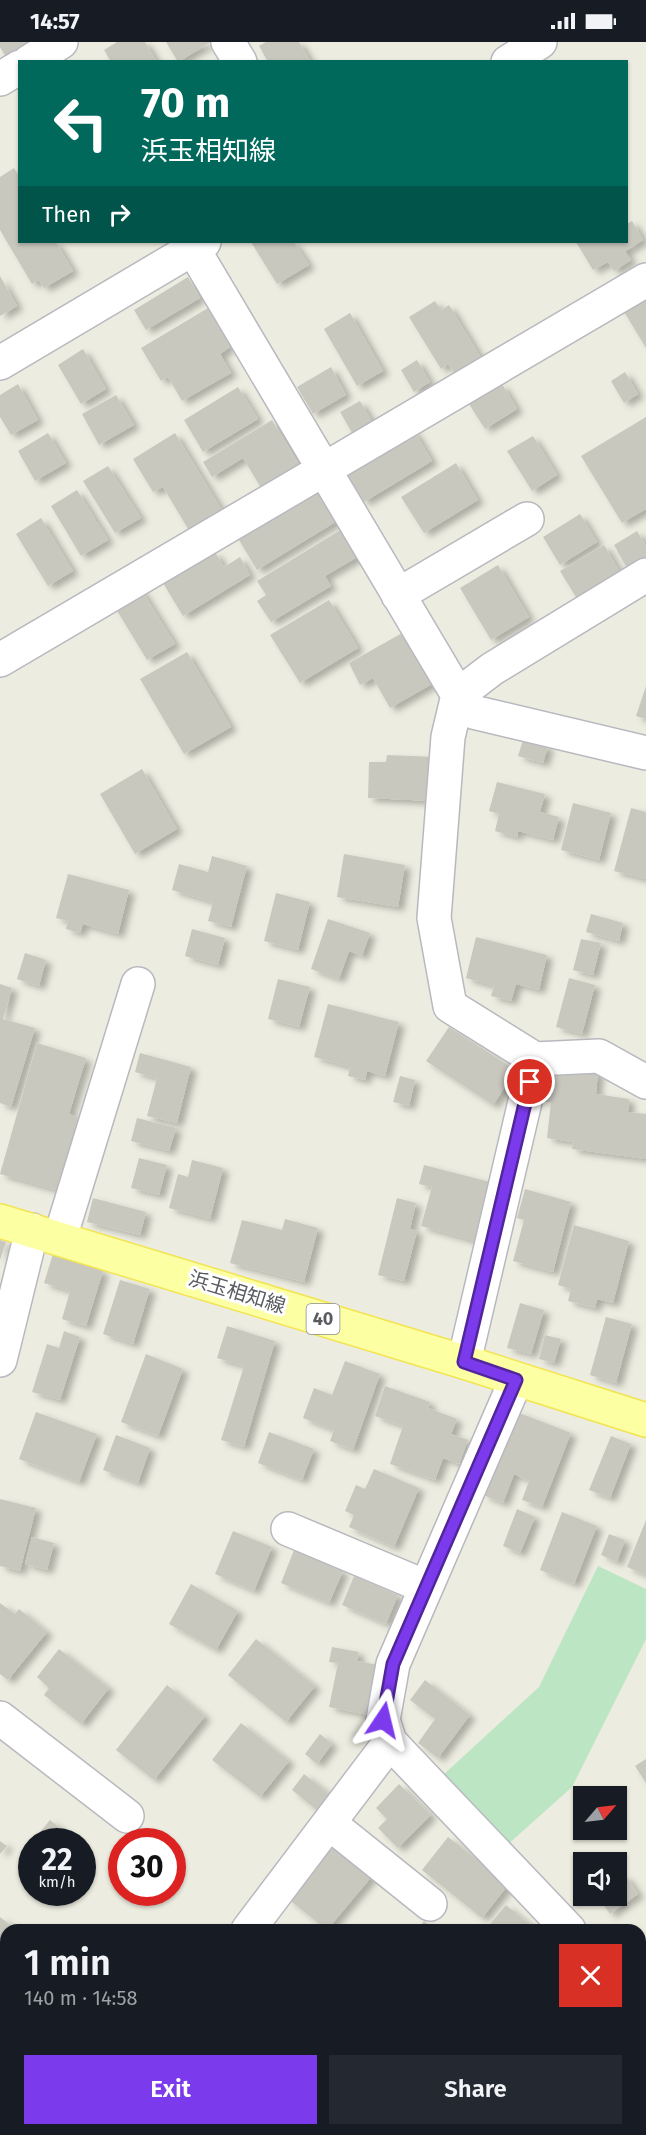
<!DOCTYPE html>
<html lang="en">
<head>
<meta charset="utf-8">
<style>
  :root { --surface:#171b24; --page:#242831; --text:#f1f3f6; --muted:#9ea1a6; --accent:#7c3aed }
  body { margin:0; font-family:"Fira Sans","Noto Sans JP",sans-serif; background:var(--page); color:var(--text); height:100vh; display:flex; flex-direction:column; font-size:22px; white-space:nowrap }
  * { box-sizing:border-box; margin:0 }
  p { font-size:20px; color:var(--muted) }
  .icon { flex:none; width:33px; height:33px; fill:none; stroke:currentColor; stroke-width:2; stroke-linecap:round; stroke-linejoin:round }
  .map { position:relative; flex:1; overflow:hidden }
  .details { position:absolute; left:0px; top:1882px; width:646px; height:212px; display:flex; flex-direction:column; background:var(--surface); border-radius:18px 18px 0 0; box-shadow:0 2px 4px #0004 }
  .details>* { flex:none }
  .hud { position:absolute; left:18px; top:18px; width:610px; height:183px; border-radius:0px; box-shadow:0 2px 4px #0004; background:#00695c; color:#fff; overflow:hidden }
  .needle { width:39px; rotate:62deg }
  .fabs { position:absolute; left:573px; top:1744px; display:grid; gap:12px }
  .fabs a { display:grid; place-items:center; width:54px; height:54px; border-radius:0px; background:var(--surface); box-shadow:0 2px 4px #0004; font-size:30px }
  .speed { position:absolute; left:18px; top:1786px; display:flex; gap:12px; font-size:30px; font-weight:700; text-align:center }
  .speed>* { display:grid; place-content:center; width:78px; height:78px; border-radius:50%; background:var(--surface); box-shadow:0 2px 4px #0004; line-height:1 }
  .speed small { font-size:15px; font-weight:400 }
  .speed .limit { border:9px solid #d22; background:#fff; color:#111 }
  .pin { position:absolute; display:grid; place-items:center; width:51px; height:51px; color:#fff; margin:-26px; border:3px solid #fff; border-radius:50%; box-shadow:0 2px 6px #0007 }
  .me { position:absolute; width:66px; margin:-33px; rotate:10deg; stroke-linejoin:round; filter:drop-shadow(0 0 4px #0008) }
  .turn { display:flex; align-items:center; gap:21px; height:126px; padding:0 24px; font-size:27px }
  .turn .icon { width:78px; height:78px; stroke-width:2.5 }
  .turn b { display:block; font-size:42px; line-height:51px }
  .then { display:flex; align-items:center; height:57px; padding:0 24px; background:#0003; gap:12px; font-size:22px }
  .round { display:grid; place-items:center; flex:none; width:63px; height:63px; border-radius:0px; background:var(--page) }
  .overview { display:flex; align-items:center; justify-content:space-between; height:102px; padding:0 24px }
  h1 { font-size:36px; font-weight:600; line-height:45px }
  .action { display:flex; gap:12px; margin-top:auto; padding:12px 24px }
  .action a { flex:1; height:69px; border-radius:0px; background:var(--accent); color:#fff; font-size:24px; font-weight:600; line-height:69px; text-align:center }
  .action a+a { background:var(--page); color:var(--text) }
  .status { display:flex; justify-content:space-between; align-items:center; height:42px; padding:0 30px; background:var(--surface); direction:ltr }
  .status svg { height:16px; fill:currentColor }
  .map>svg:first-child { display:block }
</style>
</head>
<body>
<div class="status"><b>14:57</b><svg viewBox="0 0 49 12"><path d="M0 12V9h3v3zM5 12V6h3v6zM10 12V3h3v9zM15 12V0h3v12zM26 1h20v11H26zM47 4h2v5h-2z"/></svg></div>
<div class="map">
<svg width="646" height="2093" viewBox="0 0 646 2093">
  <defs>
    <filter id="shadow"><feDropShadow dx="6" dy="4" stdDeviation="3" flood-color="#0004"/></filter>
  </defs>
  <rect width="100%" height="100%" fill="#ecece0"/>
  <!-- green -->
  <path fill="#bbe5c3" d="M 598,1524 L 646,1547 L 646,1597 L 572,1745 L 506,1804 L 442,1734 L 539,1645 Z"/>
  <!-- building -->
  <path fill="#c9c8bf" filter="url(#shadow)" d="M 0,0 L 31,0 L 6,15 L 0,5 Z
    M 117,0 L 145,0 L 157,20 L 111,20 L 104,8 Z
    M 166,0 L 211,0 L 178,20 Z
    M 266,0 L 299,0 L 311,20 L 268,20 L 259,4 Z
    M 14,126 L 20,136 L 20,200 L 56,200 L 73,229 L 44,246 L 39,238 L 32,242 L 0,188 L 0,135 Z
    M 632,179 L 643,198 L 625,209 L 631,218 L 614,229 L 608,220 L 593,228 L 576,200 L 627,200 L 627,182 Z
    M 251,200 L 294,200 L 309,223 L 277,242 Z
    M 0,234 L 17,264 L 0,274 Z
    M 188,235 L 200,256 L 146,288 L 134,268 Z
    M 646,247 L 646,306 L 620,263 Z
    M 435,259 L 441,268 L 449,263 L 481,316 L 455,332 L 448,322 L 441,327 L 409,275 Z
    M 208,266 L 230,305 L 220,312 L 231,331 L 182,359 L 168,335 L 161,339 L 141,306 Z
    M 350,271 L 383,329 L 357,344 L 324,287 Z
    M 83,307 L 106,347 L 81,362 L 58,323 Z
    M 417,318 L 430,340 L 414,350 L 401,328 Z
    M 331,325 L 346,353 L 313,372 L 297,345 Z
    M 625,330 L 638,352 L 624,361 L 611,339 Z
    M 18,342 L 38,378 L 11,393 L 0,375 L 0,353 Z
    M 502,342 L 517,367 L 485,387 L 469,362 Z
    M 238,345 L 258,377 L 203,410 L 184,378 Z
    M 116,353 L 134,383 L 99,403 L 82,372 Z
    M 360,359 L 374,383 L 354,394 L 340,370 Z
    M 646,375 L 646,467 L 622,481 L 581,414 Z
    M 272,378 L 301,426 L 263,449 L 243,416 L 212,435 L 203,420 Z
    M 413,387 L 432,419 L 364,460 L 345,429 Z
    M 48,391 L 66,421 L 35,439 L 18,409 Z
    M 175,391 L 223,470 L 190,490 L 163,445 L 153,450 L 133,417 Z
    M 533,394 L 557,433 L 532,449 L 507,409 Z
    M 456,421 L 478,458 L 424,491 L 401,455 Z
    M 108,424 L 141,476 L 115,491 L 83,439 Z
    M 316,445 L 337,479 L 257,528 L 236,493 Z
    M 77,448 L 108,498 L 81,514 L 51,464 Z
    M 580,472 L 597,500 L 560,523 L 543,495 Z
    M 41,476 L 73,529 L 48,544 L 16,492 Z
    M 342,487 L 359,514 L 325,534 L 331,544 L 271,580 L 257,559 L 266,553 L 257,539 Z
    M 637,489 L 646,504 L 646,517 L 628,528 L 614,503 Z
    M 604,503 L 622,534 L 579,560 L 560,529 Z
    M 215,510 L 224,525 L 240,515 L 250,533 L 183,574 L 163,541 Z
    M 498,523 L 529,575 L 491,598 L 460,546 Z
    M 140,546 L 175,602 L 147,618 L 113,562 Z
    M 329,558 L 358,606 L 300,641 L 270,593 Z
    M 404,590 L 432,642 L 390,666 L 373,636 L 360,643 L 349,621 Z
    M 187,610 L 231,685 L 184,712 L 140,637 Z
    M 646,644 L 646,677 L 636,674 Z
    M 523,698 L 548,704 L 543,721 L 518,714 Z
    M 387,713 L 435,715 L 433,759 L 368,756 L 369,720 L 386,720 Z
    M 142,727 L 177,787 L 135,812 L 100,752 Z
    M 497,740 L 545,752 L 540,770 L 559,775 L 553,798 L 518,789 L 517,795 L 495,789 L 499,772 L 489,769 Z
    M 573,761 L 611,771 L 599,818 L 561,808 Z
    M 631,766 L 646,770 L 646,837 L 614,829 Z
    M 344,812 L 405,823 L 398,865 L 337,855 Z
    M 212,814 L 247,824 L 231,885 L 208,879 L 213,860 L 172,848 L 179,822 L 208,830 Z
    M 68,832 L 129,848 L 118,892 L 83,882 L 80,891 L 66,887 L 68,879 L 56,876 Z
    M 276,851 L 310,860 L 298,908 L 264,899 Z
    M 591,872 L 623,881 L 619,899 L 586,890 Z
    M 328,877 L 370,891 L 362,914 L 349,909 L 339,937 L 311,927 Z
    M 192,887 L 225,896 L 218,923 L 185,914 Z
    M 476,895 L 547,913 L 539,948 L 516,942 L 511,959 L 491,954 L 494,944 L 466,936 Z
    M 581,897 L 601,901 L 593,933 L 573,928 Z
    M 25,911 L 46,918 L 39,944 L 17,937 Z
    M 569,936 L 595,943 L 582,992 L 556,985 Z
    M 278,937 L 310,945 L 299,985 L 268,977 Z
    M 0,942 L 12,946 L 3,977 L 35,986 L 11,1065 L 0,1061 Z
    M 328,962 L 399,980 L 385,1034 L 367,1029 L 365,1038 L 348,1034 L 350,1025 L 314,1015 Z
    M 449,985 L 516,1028 L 493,1063 L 426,1019 Z
    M 37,1001 L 86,1016 L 69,1072 L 78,1075 L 56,1148 L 0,1132 Z
    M 140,1011 L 191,1025 L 177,1081 L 147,1074 L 157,1036 L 135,1030 Z
    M 549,1023 L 598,1029 L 596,1052 L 629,1057 L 628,1070 L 646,1072 L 646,1117 L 572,1107 L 573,1100 L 547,1096 L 551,1060 L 544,1060 Z
    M 400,1034 L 415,1038 L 409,1064 L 393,1060 Z
    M 137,1076 L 176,1086 L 169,1109 L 131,1099 Z
    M 139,1116 L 167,1123 L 159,1153 L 131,1146 Z
    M 192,1118 L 223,1126 L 210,1177 L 169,1166 L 178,1132 L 188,1135 Z
    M 424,1123 L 494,1141 L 478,1200 L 421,1184 L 432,1145 L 419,1142 Z
    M 525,1147 L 571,1160 L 553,1230 L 513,1219 L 524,1178 L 517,1176 Z
    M 93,1156 L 146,1170 L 140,1193 L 87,1180 Z
    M 397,1156 L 416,1161 L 410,1187 L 417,1189 L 404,1239 L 378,1233 Z
    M 285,1177 L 318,1186 L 304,1240 L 230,1221 L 242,1178 L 282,1188 Z
    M 574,1183 L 629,1199 L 613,1261 L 597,1257 L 595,1266 L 568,1259 L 571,1247 L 558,1243 Z
    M 0,1198 L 6,1200 L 0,1218 Z
    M 53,1212 L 103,1229 L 86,1284 L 62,1277 L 70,1249 L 44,1241 Z
    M 120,1238 L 150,1247 L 133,1302 L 103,1292 Z
    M 520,1261 L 544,1268 L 531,1312 L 507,1306 Z
    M 606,1275 L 632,1282 L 616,1341 L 590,1333 Z
    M 227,1284 L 275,1299 L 244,1405 L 221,1398 L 244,1324 L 217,1316 Z
    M 64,1289 L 80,1295 L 60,1358 L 32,1350 L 47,1302 L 59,1306 Z
    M 545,1293 L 561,1297 L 554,1321 L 539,1317 Z
    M 146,1312 L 183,1327 L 158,1394 L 121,1380 Z
    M 345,1319 L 380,1332 L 353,1408 L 330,1399 L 334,1388 L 303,1376 L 314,1346 L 332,1353 Z
    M 385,1344 L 430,1360 L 428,1366 L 457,1377 L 451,1392 L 468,1398 L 459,1422 L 443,1416 L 435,1438 L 390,1422 L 403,1384 L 375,1374 Z
    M 36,1370 L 97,1392 L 79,1440 L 19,1417 Z
    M 517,1370 L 571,1391 L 542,1465 L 522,1458 L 529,1439 L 514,1432 L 503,1461 L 483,1453 Z
    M 269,1390 L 314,1407 L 302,1438 L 258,1421 Z
    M 116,1393 L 150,1406 L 138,1441 L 103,1428 Z
    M 611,1394 L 631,1402 L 610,1456 L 589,1448 Z
    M 374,1427 L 419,1446 L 394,1505 L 349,1485 L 354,1473 L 345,1469 L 356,1443 L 365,1447 Z
    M 0,1457 L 36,1466 L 20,1529 L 0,1524 Z
    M 517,1467 L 535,1475 L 520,1511 L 503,1504 Z
    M 562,1470 L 597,1484 L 574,1542 L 540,1528 Z
    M 646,1478 L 646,1533 L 627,1525 Z
    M 233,1489 L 272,1505 L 254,1549 L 215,1532 Z
    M 609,1492 L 625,1498 L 617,1520 L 601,1513 Z
    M 32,1495 L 54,1501 L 47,1528 L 25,1522 Z
    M 294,1508 L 343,1529 L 329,1561 L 281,1541 Z
    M 354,1534 L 398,1553 L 386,1582 L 342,1563 Z
    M 191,1542 L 238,1569 L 216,1608 L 169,1582 Z
    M 0,1561 L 15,1572 L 19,1567 L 47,1590 L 8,1638 L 0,1632 Z
    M 256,1597 L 315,1644 L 286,1680 L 228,1633 Z
    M 332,1605 L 359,1610 L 357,1619 L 378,1623 L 368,1673 L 329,1665 L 338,1621 L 329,1620 Z
    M 59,1607 L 109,1646 L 81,1682 L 44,1653 L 49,1646 L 37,1635 Z
    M 425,1638 L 470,1673 L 438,1716 L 418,1701 L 435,1677 L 410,1658 Z
    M 167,1643 L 205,1674 L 154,1738 L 116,1708 Z
    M 241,1681 L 289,1719 L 260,1755 L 212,1718 Z
    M 320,1692 L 332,1702 L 317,1722 L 305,1712 Z
    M 646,1717 L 646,1741 L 635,1724 Z
    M 304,1732 L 330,1753 L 318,1769 L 292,1748 Z
    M 399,1742 L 431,1773 L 398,1806 L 378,1786 L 387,1777 L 376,1766 Z
    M 50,1778 L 77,1800 L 32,1800 Z
    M 448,1795 L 509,1842 L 482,1876 L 422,1828 Z
    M 0,1799 L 7,1804 L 0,1812 Z
    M 331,1800 L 373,1833 L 327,1888 L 287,1856 Z
    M 32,1801 L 32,1823 L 20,1815 Z
    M 625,1833 L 638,1852 L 610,1872 L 598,1854 L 616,1854 L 616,1839 Z
    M 506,1863 L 533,1885 L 530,1888 L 485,1888 Z
    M 0,1875 L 17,1888 L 6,1888 L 6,1911 L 0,1906 Z
    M 424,1879 L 436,1888 L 417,1888 Z
    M 646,1905 L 646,1944 L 643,1946 L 640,1943 L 640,1910 Z
    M 4,2086 L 6,2088 L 14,2093 L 0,2093 Z
    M 120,2088 L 163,2088 L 169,2093 L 116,2093 Z
    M 207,2088 L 269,2088 L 265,2093 L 203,2093 Z
    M 394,2088 L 422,2088 L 428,2093 L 390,2093 Z
    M 470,2088 L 511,2088 L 507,2093 L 466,2093 Z"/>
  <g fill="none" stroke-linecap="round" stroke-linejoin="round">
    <defs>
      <path id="minor" d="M 228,0 L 240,20
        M 29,20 L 61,0
        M 508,20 L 540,0
        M 0,37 L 20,25
        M 189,200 L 458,653 L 473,670 L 646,711
        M 0,321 L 204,200
        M 398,553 L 527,477
        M 0,618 L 646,238
        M 535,1017 L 599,1014 L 646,1040
        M 60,1196 L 138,942
        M 0,1318 L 32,1188
        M 464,1320 L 535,1017 L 450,964 L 434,876 L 448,695 L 458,653 L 492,627 L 646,533
        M 516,1338 L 393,1622 L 383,1678 L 390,1700 L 569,1888
        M 288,1487 L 426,1545
        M 0,1676 L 127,1774
        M 329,1781 L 430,1862
        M 248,1888 L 390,1700
        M 0,1949 L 6,1941
        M 640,1973 L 646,1979
        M 0,2054 L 6,2059
        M 43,2088 L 49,2093
        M 93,2093 L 97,2088
        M 289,2093 L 292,2088"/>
      <path id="major" d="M 0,1179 L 464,1320 L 646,1378"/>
    </defs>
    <!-- minor casing -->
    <use href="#minor" stroke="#b8b9bf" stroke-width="36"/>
    <!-- major casing -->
    <use href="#major" stroke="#f3e452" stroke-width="36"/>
    <!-- minor -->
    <use href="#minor" stroke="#fff" stroke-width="33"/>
    <!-- major -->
    <use href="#major" stroke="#fcffa2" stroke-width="33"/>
  </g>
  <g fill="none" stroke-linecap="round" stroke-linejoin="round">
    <defs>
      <path id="route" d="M 383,1678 L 393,1622 L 516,1338 L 464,1320 L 530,1040"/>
    </defs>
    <!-- route casing -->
    <use href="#route" stroke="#51269a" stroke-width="15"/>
    <!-- route -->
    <use href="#route" stroke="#7c3aed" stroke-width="10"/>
  </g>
  <g text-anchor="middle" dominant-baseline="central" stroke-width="6" stroke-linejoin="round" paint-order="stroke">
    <!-- shield labels -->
    <rect fill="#fff" stroke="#8b8c90" stroke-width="1.5" x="306.5" y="1262" width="33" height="30" rx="4.5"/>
    <g font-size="18" font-weight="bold" fill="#595b61">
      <text x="323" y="1277">40</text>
    </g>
    <!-- street labels -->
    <g font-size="20" fill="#595b61" stroke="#fff">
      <text transform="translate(237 1250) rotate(17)">浜玉相知線</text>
    </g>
  </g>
</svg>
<div class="fabs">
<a><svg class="needle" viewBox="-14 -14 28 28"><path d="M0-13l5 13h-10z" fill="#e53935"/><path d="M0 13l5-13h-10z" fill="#9ea1a6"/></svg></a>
<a><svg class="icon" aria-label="sound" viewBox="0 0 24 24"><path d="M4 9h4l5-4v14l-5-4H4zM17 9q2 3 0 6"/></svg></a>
</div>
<div class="speed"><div>22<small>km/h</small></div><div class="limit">30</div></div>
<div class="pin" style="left:530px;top:1040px;background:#d93025"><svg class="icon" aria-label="arrive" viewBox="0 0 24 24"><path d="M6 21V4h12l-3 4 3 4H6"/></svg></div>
<svg class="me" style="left:383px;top:1678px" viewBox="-20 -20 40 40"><path d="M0-17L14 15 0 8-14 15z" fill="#7c3aed" stroke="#fff" stroke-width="4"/></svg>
<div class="hud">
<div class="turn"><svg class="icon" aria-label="left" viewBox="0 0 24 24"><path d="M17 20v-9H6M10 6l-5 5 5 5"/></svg><div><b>70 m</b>浜玉相知線</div></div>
<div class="then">Then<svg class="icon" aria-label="right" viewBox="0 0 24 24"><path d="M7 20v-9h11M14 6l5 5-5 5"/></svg></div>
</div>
<section class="details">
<div class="overview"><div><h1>1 min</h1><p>140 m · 14:58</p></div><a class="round" style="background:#d93025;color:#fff"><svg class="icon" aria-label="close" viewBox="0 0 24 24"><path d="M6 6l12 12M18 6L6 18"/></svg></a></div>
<div class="action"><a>Exit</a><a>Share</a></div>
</section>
</div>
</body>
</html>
